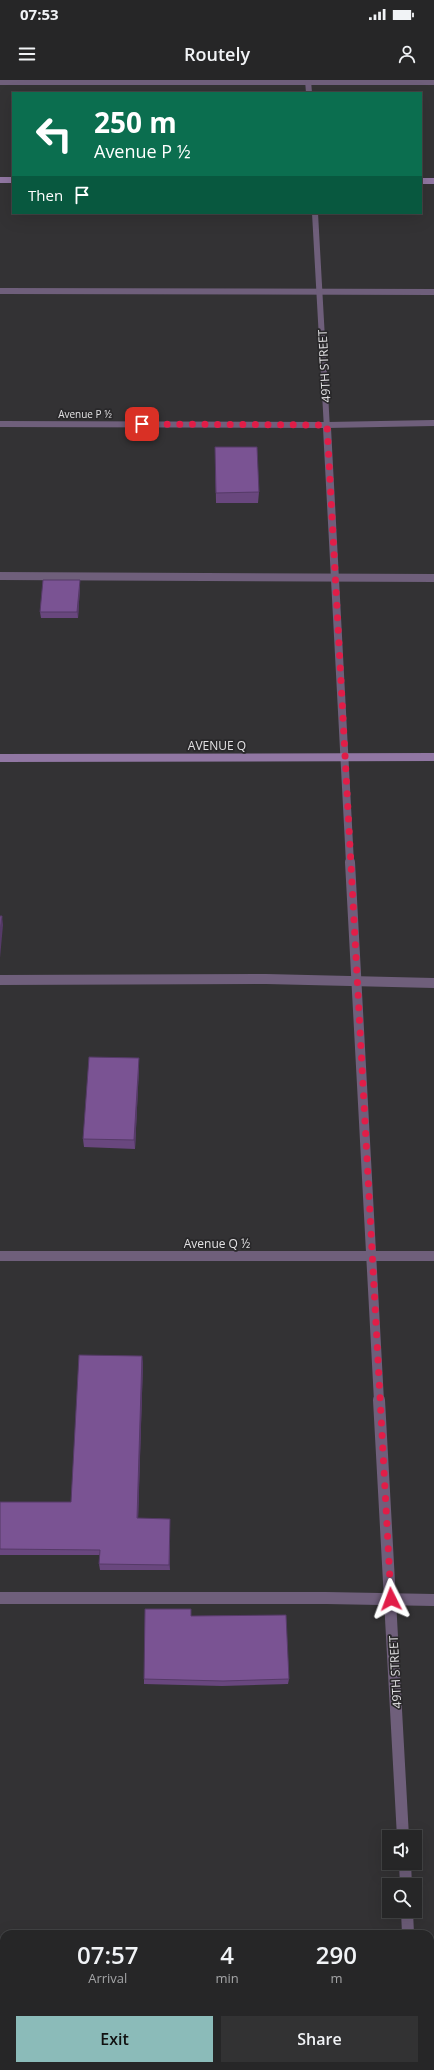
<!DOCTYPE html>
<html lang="en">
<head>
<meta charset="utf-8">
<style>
  :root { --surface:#262627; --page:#323233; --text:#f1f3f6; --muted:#a4a5a7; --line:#424344; --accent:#8bbbb9 }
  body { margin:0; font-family:"Open Sans",sans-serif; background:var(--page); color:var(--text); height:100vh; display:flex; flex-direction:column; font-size:15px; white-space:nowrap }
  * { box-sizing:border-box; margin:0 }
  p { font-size:13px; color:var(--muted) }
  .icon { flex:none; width:22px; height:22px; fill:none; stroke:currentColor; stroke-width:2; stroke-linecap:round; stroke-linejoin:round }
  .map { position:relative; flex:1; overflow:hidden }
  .side { position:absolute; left:0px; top:1850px; width:434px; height:140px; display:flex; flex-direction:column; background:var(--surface); border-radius:12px 12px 0 0; box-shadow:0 4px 16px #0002,0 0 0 1px var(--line) }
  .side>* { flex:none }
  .hud { position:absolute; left:12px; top:12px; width:410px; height:122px; border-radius:0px; box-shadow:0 4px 16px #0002,0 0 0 1px var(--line); background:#0b6e4f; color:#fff; overflow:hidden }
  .buttons { position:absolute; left:382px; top:1750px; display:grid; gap:8px }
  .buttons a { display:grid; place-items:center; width:40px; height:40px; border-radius:0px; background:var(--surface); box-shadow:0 4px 16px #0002,0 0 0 1px var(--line); font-size:20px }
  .pin { position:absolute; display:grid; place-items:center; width:34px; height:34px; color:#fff; margin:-17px; border-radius:8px; box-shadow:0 2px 6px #0006 }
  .me { position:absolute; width:44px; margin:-22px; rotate:357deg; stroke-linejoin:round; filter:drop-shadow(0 0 3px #0008) }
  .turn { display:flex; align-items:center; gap:14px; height:84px; padding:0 16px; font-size:18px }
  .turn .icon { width:52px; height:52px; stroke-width:2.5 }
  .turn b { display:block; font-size:28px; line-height:34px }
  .then { display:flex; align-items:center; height:38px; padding:0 16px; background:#0003; gap:8px; font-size:15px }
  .eta { display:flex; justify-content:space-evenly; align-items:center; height:68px; text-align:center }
  .eta b { font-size:24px; font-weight:600; line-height:28px }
  .cta { display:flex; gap:8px; margin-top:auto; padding:8px 16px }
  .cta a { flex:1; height:46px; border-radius:0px; background:var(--accent); color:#111; font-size:16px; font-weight:600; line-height:46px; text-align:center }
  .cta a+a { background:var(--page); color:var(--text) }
  .status { display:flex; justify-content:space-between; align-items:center; height:28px; padding:0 20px; background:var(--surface); direction:ltr }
  .status svg { height:11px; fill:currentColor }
  header { display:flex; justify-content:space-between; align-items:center; height:52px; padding:0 16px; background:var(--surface); font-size:18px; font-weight:600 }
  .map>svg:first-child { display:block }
</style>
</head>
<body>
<div class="status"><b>07:53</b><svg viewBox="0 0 49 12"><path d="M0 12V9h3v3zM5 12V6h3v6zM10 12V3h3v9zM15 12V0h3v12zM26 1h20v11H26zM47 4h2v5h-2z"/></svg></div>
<header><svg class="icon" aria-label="menu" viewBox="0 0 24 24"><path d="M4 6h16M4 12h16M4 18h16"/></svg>Routely<svg class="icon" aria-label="person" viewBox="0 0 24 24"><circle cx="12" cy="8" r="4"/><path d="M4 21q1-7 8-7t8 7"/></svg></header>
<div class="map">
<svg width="434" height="1990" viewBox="0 0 434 1990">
  <rect width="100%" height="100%" fill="#333234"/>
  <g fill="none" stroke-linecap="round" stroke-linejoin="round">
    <!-- lane-far3 -->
    <path stroke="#6f5f7b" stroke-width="6" d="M 0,2 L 434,2
      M 0,211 L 434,212"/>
    <!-- lane-far2 -->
    <path stroke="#6f5f7b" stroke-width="8" d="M 0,496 L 434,498"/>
    <!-- lane-far1 -->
    <path stroke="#6f5f7b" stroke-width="10" d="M 0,900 L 266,899 L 434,903"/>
    <!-- lane -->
    <path stroke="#6f5f7b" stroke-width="12" d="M 0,1518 L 326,1518 L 434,1520"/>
    <!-- street-far3 -->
    <path stroke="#6f5f7b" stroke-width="6" d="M 308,0 L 309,13
      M 315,133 L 327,349
      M 0,344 L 327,345 L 434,343"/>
    <!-- street-far2 -->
    <path stroke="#6f5f7b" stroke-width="8" d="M 327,348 L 350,783"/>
    <!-- street-far1 -->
    <path stroke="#6f5f7b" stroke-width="10" d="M 350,782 L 379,1321
      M 0,1176 L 434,1176"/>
    <!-- street -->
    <path stroke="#6f5f7b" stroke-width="12" d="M 379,1320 L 403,1757
      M 405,1783 L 406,1805
      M 407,1831 L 408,1854
      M 0,1969 L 4,1969
      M 430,1977 L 434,1977
      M 416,1986 L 416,1990"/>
    <!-- secondary-far1 -->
    <path stroke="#9177a3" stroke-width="6" d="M 0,100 L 13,100
      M 421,101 L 434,101"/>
    <!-- secondary -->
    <path stroke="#9177a3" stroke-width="8" d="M 0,678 L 434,677"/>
  </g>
  <!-- wall -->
  <path fill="#69477e" d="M 215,367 L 259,412 L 258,423 L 216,423 Z
    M 80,500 L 80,506 L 78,538 L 41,538 L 40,532 Z
    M 139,987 L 135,1069 L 84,1067 L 83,1059 Z
    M 143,1282 L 138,1438 L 170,1439 L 170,1490 L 100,1490 L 99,1484 L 100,1475 L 0,1475 L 0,1422 L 71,1422 Z
    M 191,1536 L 289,1599 L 288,1604 L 222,1606 L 144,1604 L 144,1599 Z"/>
  <!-- shaded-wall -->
  <path fill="#553a67" d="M 80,500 L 80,506 L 78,538 L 77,532 Z
    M 2,836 L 3,845 L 0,878 L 0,852 Z
    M 139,978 L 139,987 L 135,1069 L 134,1060 Z
    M 142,1276 L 143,1282 L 138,1444 L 137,1438 Z
    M 170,1439 L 170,1490 L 169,1485 Z"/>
  <!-- building -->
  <path fill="#7a5393" stroke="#553a67" d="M 215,367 L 257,367 L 259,412 L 216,413 Z
    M 43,500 L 80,500 L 77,532 L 40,532 Z
    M 0,836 L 2,836 L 0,852 Z
    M 89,977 L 139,978 L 134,1060 L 83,1059 Z
    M 79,1275 L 142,1276 L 137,1438 L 170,1439 L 169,1485 L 99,1484 L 100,1470 L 0,1469 L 0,1422 L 71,1422 Z
    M 145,1529 L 191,1529 L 191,1536 L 286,1535 L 289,1599 L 223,1601 L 144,1599 Z"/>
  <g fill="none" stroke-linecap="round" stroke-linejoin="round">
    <!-- route -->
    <path stroke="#e11d48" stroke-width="7" stroke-dasharray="0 12.6" d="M 142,344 L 327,345 L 391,1519"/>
  </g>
  <g text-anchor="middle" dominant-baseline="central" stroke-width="3.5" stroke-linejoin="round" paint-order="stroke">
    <!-- far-street labels -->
    <g font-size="10" fill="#e2e1e3" stroke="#29282a">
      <text x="85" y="334">Avenue P ½</text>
    </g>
    <!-- street labels -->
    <g font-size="12" fill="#e2e1e3" stroke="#29282a">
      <text transform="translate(324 286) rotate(-93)">49TH STREET</text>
      <text x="217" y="665">AVENUE Q</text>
      <text x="217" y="1163">Avenue Q ½</text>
      <text transform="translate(395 1592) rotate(-93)">49TH STREET</text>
    </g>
  </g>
</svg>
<div class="buttons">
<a><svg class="icon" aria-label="sound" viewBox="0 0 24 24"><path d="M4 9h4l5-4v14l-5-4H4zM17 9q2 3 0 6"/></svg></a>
<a><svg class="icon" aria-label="search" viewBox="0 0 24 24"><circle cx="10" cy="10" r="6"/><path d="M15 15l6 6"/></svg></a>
</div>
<div class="pin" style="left:142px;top:344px;background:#d93025"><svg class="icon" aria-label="arrive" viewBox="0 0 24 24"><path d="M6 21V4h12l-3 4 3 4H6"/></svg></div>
<svg class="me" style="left:391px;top:1519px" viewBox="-20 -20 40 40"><path d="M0-17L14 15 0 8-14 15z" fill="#e11d48" stroke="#fff" stroke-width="4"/></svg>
<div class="hud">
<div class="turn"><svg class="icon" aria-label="left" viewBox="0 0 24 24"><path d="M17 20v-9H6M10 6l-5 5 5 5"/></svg><div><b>250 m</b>Avenue P ½</div></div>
<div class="then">Then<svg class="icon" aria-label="arrive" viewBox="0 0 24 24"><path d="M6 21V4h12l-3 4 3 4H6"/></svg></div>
</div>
<section class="side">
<div class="eta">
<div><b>07:57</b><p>Arrival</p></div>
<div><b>4</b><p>min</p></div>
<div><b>290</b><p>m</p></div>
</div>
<div class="cta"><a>Exit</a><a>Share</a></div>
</section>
</div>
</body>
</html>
